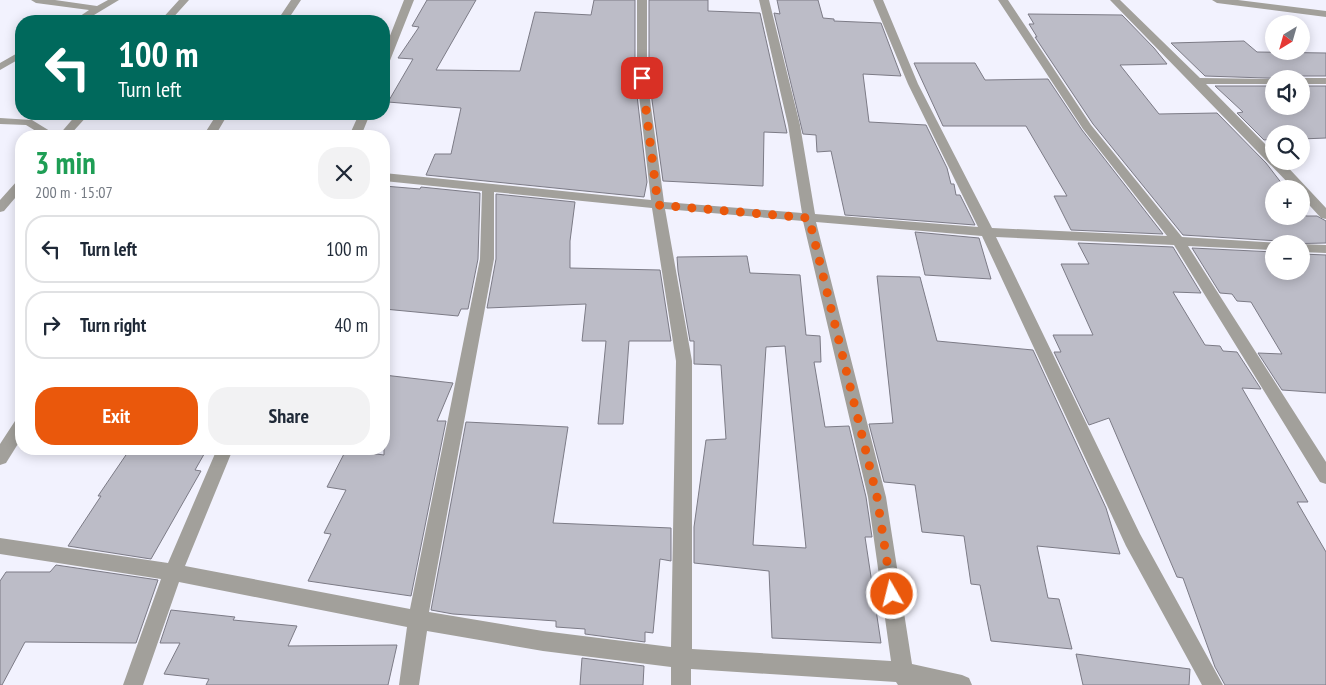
<!DOCTYPE html>
<html lang="en">
<head>
<meta charset="utf-8">
<style>
  :root { --surface:#fff; --page:#f2f2f3; --text:#1f2937; --muted:#747a83; --line:#e0e1e3; --accent:#ea580c }
  body { margin:0; font-family:"PT Sans Narrow",sans-serif; background:var(--page); color:var(--text); height:100vh; display:flex; flex-direction:column; font-size:19px; white-space:nowrap }
  * { box-sizing:border-box; margin:0 }
  p { font-size:16px; color:var(--muted) }
  .icon { flex:none; width:28px; height:28px; fill:none; stroke:currentColor; stroke-width:2; stroke-linecap:round; stroke-linejoin:round }
  .map { position:relative; flex:1; overflow:hidden }
  .details { position:absolute; left:15px; top:130px; width:375px; height:325px; display:flex; flex-direction:column; background:var(--surface); border-radius:20px; box-shadow:0 2px 12px #0003 }
  .details>* { flex:none }
  .top-card { position:absolute; left:15px; top:15px; width:375px; height:105px; border-radius:20px; box-shadow:0 2px 12px #0003; background:#00695c; color:#fff; overflow:hidden }
  .needle { width:32px; rotate:217deg }
  .tools { position:absolute; left:1265px; top:15px; display:grid; gap:10px }
  .tools a { display:grid; place-items:center; width:45px; height:45px; border-radius:50%; background:var(--surface); box-shadow:0 2px 12px #0003; font-size:25px }
  .pin { position:absolute; display:grid; place-items:center; width:42px; height:42px; color:#fff; margin:-21px; border-radius:10px; box-shadow:0 2px 8px #0006 }
  .me { position:absolute; width:55px; margin:-28px; rotate:352deg; stroke-linejoin:round; filter:drop-shadow(0 0 4px #0008) }
  .turn { display:flex; align-items:center; gap:18px; height:105px; padding:0 20px; font-size:22px }
  .turn .icon { width:65px; height:65px; stroke-width:2.5 }
  .turn b { display:block; font-size:35px; line-height:42px }
  .round { display:grid; place-items:center; flex:none; width:52px; height:52px; border-radius:20px; background:var(--page) }
  .head { display:flex; align-items:center; justify-content:space-between; height:85px; padding:0 20px }
  h1 { font-size:30px; font-weight:700; line-height:38px; color:#1e9e55 }
  .cta { display:flex; gap:10px; margin-top:auto; padding:10px 20px }
  .cta a { flex:1; height:58px; border-radius:20px; background:var(--accent); color:#fff; font-size:20px; font-weight:700; line-height:58px; text-align:center }
  .cta a+a { background:var(--page); color:var(--text) }
  ul { padding:0; list-style:none }
  li { display:flex; align-items:center; gap:15px; height:68px; margin:0 10px 8px; padding:0 10px; border:2px solid var(--line); border-radius:20px }
  li div { flex:1 }
  li b { display:block; font-size:19px }
  li em { font-style:normal }
  .map>svg:first-child { display:block }
</style>
</head>
<body>
<div class="map">
<svg width="1326" height="685" viewBox="0 0 1326 685">
  <rect width="100%" height="100%" fill="#f2f2fe"/>
  <!-- building -->
  <path fill="#bcbcc7" stroke="#7c7b86" fill-rule="evenodd" d="M 427,0 L 476,0 L 436,70 L 520,71 L 535,12 L 591,15 L 594,0 L 635,0 L 635,78 L 647,182 L 644,197 L 426,175 L 435,154 L 451,154 L 461,108 L 388,102 L 413,59 L 398,58 L 419,27 L 412,26 Z
    M 649,0 L 708,0 L 708,11 L 760,13 L 787,133 L 764,132 L 763,186 L 663,181 L 649,78 Z
    M 777,0 L 818,0 L 823,18 L 834,19 L 834,21 L 881,23 L 901,76 L 863,74 L 869,122 L 926,125 L 947,168 L 951,184 L 954,184 L 956,195 L 960,195 L 975,225 L 845,215 L 831,151 L 817,152 L 816,135 L 803,134 L 774,13 L 780,14 Z
    M 1028,14 L 1122,15 L 1154,48 L 1167,64 L 1120,65 L 1159,114 L 1217,113 L 1266,163 L 1286,189 L 1274,189 L 1274,216 L 1301,216 L 1301,210 L 1306,216 L 1317,216 L 1326,221 L 1326,243 L 1281,244 L 1279,241 L 1183,235 L 1093,124 L 1035,37 L 1037,37 L 1029,24 L 1034,24 Z
    M 1244,41 L 1257,52 L 1326,53 L 1326,76 L 1301,76 L 1295,79 L 1205,76 L 1171,43 Z
    M 914,63 L 975,63 L 985,80 L 1048,79 L 1082,130 L 1163,234 L 1071,230 L 1054,196 L 1067,196 L 1026,126 L 943,126 Z
    M 1215,86 L 1274,86 L 1274,106 L 1301,106 L 1301,86 L 1326,86 L 1326,138 L 1301,139 L 1301,134 L 1274,134 L 1274,139 L 1264,140 L 1237,113 L 1243,112 Z
    M 384,186 L 420,189 L 421,187 L 480,193 L 478,259 L 468,309 L 461,309 L 458,316 L 384,309 Z
    M 496,194 L 575,202 L 570,241 L 570,268 L 660,270 L 671,341 L 629,341 L 623,424 L 598,424 L 606,341 L 582,341 L 586,304 L 487,308 L 496,259 Z
    M 915,232 L 979,238 L 991,279 L 925,275 Z
    M 1078,243 L 1173,247 L 1201,293 L 1173,292 L 1205,345 L 1220,346 L 1223,351 L 1237,352 L 1261,389 L 1242,388 L 1308,502 L 1297,502 L 1326,552 L 1326,685 L 1225,685 L 1215,667 L 1183,578 L 1177,577 L 1109,418 L 1089,425 L 1054,352 L 1061,352 L 1053,335 L 1093,335 L 1061,264 L 1089,264 Z
    M 1192,248 L 1274,252 L 1274,271 L 1301,271 L 1301,254 L 1326,255 L 1326,393 L 1282,390 L 1258,353 L 1282,354 L 1251,302 L 1237,301 L 1232,294 L 1220,293 Z
    M 747,256 L 750,273 L 800,275 L 806,335 L 820,336 L 821,362 L 814,362 L 825,427 L 849,426 L 866,497 L 872,537 L 865,537 L 881,643 L 772,638 L 769,571 L 694,563 L 694,527 L 706,440 L 726,439 L 721,365 L 694,364 L 694,341 L 690,341 L 678,271 L 677,257 ZM 785,346 L 806,548 L 753,545 L 766,347 Z
    M 877,276 L 920,277 L 937,341 L 1033,350 L 1106,508 L 1120,554 L 1037,546 L 1048,598 L 1059,599 L 1072,649 L 991,641 L 980,585 L 971,584 L 964,536 L 922,532 L 915,485 L 884,482 L 869,424 L 893,423 Z
    M 384,375 L 453,383 L 437,421 L 446,421 L 411,596 L 308,581 L 331,534 L 324,533 L 346,490 L 327,487 L 346,450 L 384,455 Z
    M 466,422 L 568,427 L 553,523 L 671,528 L 671,561 L 660,559 L 653,633 L 645,632 L 645,642 L 585,634 L 585,629 L 556,627 L 556,621 L 453,614 L 431,610 Z
    M 130,449 L 207,449 L 195,470 L 201,471 L 151,559 L 68,546 L 101,496 L 98,496 Z
    M 56,565 L 158,580 L 136,643 L 25,642 L 2,685 L 0,685 L 0,581 L 6,572 L 50,572 Z
    M 171,610 L 235,617 L 233,620 L 297,626 L 288,646 L 397,645 L 388,685 L 206,685 L 209,679 L 164,674 L 180,643 L 160,643 Z
    M 1076,654 L 1190,669 L 1189,685 L 1083,685 Z
    M 582,658 L 644,666 L 643,685 L 580,685 Z"/>
  <g fill="none" stroke-linecap="round" stroke-linejoin="round">
    <!-- street -->
    <path fill="#a2a09b" fill-rule="evenodd" d="M 31,0 L 55,0 L 97,6 L 108,0 L 119,0 L 84,21 L 73,21 L 89,10 L 36,3 Z
      M 179,0 L 189,0 L 170,21 L 160,21 Z
      M 291,0 L 301,0 L 287,21 L 277,21 Z
      M 404,0 L 414,0 L 389,63 L 384,66 L 384,51 Z
      M 637,0 L 647,0 L 647,78 L 664,202 L 802,213 L 788,125 L 759,0 L 769,0 L 800,125 L 815,214 L 978,227 L 908,84 L 873,0 L 883,0 L 918,84 L 992,228 L 1167,236 L 1083,129 L 998,0 L 1008,0 L 1091,125 L 1182,237 L 1279,243 L 1274,244 L 1274,250 L 1188,246 L 1326,462 L 1326,484 L 1320,482 L 1174,245 L 996,237 L 1140,534 L 1223,685 L 1202,685 L 1126,546 L 982,236 L 816,222 L 886,497 L 912,664 L 962,675 L 969,678 L 972,685 L 898,685 L 896,682 L 691,669 L 691,685 L 671,685 L 671,667 L 543,651 L 427,631 L 419,685 L 399,685 L 407,627 L 179,582 L 143,685 L 123,685 L 161,579 L 0,554 L 0,538 L 168,563 L 217,449 L 233,449 L 185,566 L 410,609 L 480,259 L 482,191 L 384,181 L 384,173 L 651,200 L 637,78 ZM 494,192 L 652,208 L 676,361 L 671,647 L 543,631 L 429,612 L 494,259 ZM 665,209 L 803,221 L 868,497 L 891,661 L 692,649 L 692,361 Z
      M 1110,0 L 1120,0 L 1200,78 L 1278,79 L 1274,79 L 1274,84 L 1206,84 L 1274,153 L 1274,161 L 1282,161 L 1326,208 L 1326,219 L 1321,218 L 1301,196 L 1301,189 L 1294,189 Z
      M 1212,0 L 1238,0 L 1326,11 L 1326,17 L 1217,3 Z
      M 21,51 L 21,58 L 0,70 L 0,63 Z
      M 1301,78 L 1326,78 L 1326,84 L 1301,84 L 1301,79 L 1297,79 Z
      M 77,114 L 89,114 L 69,136 L 44,136 L 26,125 L 0,124 L 0,118 L 32,120 L 58,136 Z
      M 217,114 L 228,114 L 215,136 L 203,136 Z
      M 359,114 L 370,114 L 361,136 L 349,136 Z
      M 21,180 L 21,191 L 4,211 L 0,212 L 0,200 L 17,181 Z
      M 1301,244 L 1326,245 L 1326,253 L 1301,252 Z
      M 21,420 L 21,439 L 6,463 L 0,465 L 0,444 L 15,421 Z"/>
  </g>
  <g fill="none" stroke-linecap="round" stroke-linejoin="round">
    <!-- route -->
    <path stroke="#ea580c" stroke-width="9" stroke-dasharray="0 16.2" d="M 642,78 L 658,205 L 809,218 L 877,497 L 892,594"/>
  </g>
</svg>
<div class="tools">
<a><svg class="needle" viewBox="-14 -14 28 28"><path d="M0-13l5 13h-10z" fill="#e53935"/><path d="M0 13l5-13h-10z" fill="#747a83"/></svg></a>
<a><svg class="icon" aria-label="sound" viewBox="0 0 24 24"><path d="M4 9h4l5-4v14l-5-4H4zM17 9q2 3 0 6"/></svg></a>
<a><svg class="icon" aria-label="search" viewBox="0 0 24 24"><circle cx="10" cy="10" r="6"/><path d="M15 15l6 6"/></svg></a>
<a>+</a>
<a>−</a>
</div>
<div class="pin" style="left:642px;top:78px;background:#d93025"><svg class="icon" aria-label="arrive" viewBox="0 0 24 24"><path d="M6 21V4h12l-3 4 3 4H6"/></svg></div>
<svg class="me" style="left:892px;top:594px" viewBox="-20 -20 40 40"><circle r="17" fill="#ea580c" stroke="#fff" stroke-width="3"/><path d="M0-11L8 9 0 5-8 9z" fill="#fff"/></svg>
<div class="top-card">
<div class="turn"><svg class="icon" aria-label="left" viewBox="0 0 24 24"><path d="M17 20v-9H6M10 6l-5 5 5 5"/></svg><div><b>100 m</b>Turn left</div></div>
</div>
<section class="details">
<div class="head"><div><h1>3 min</h1><p>200 m · 15:07</p></div><a class="round"><svg class="icon" aria-label="close" viewBox="0 0 24 24"><path d="M6 6l12 12M18 6L6 18"/></svg></a></div>
<ul>
<li><svg class="icon" aria-label="left" viewBox="0 0 24 24"><path d="M17 20v-9H6M10 6l-5 5 5 5"/></svg><div><b>Turn left</b></div><em>100 m</em></li>
<li><svg class="icon" aria-label="right" viewBox="0 0 24 24"><path d="M7 20v-9h11M14 6l5 5-5 5"/></svg><div><b>Turn right</b></div><em>40 m</em></li>
</ul>
<div class="cta"><a>Exit</a><a>Share</a></div>
</section>
</div>
</body>
</html>
